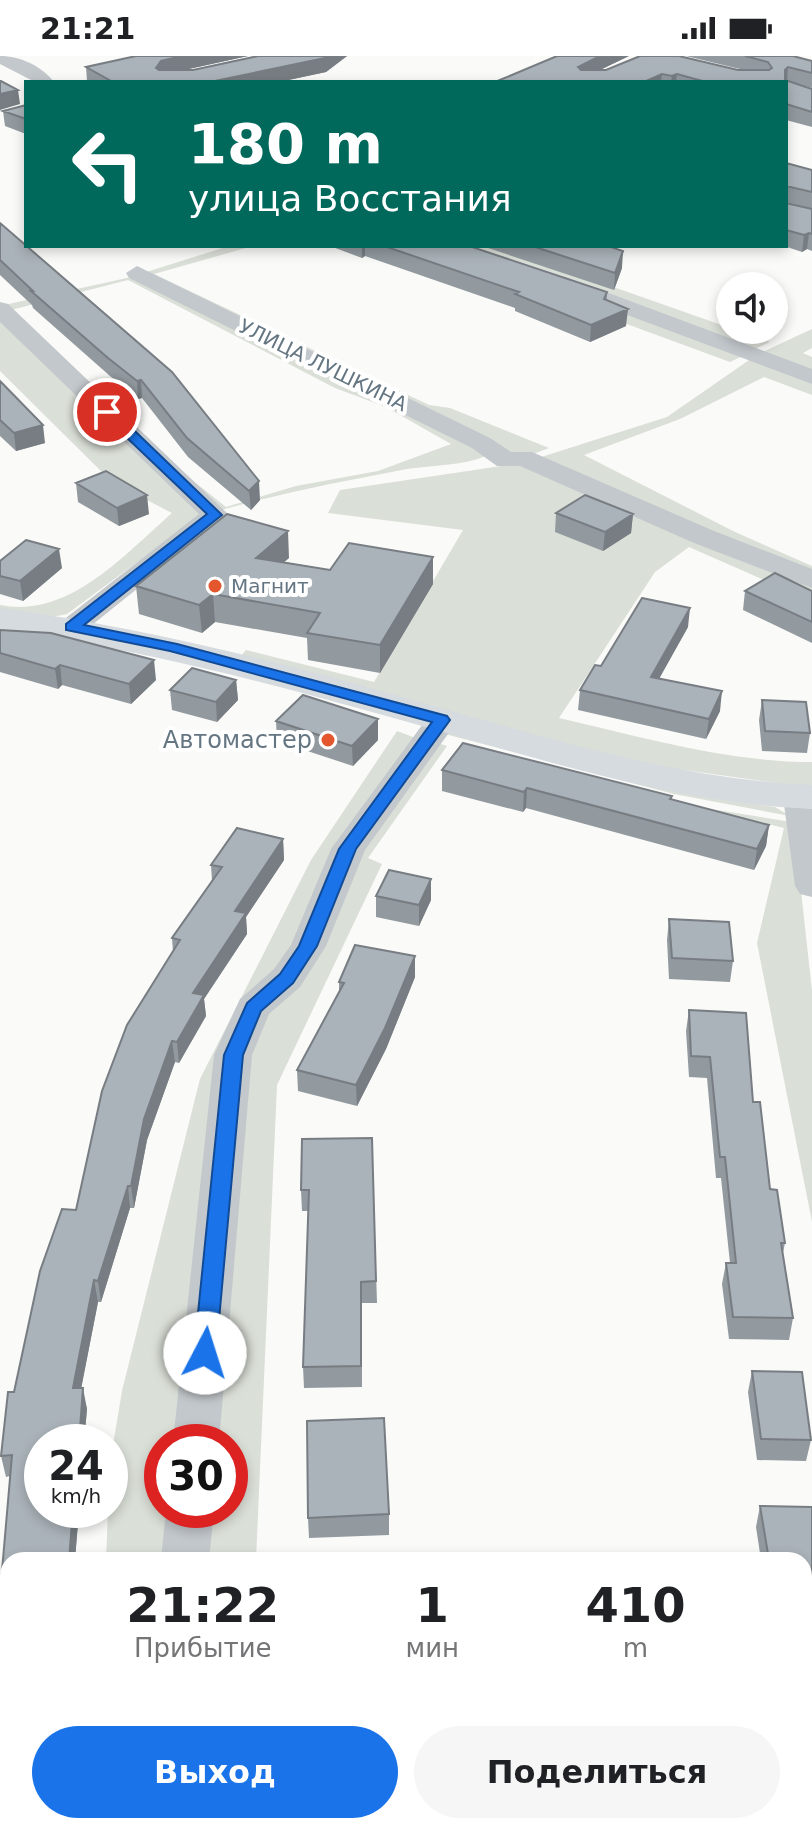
<!DOCTYPE html>
<html lang="ru">
<head>
<meta charset="utf-8">
<style>
  :root { --surface:#fff; --page:#f6f6f6; --text:#202124; --muted:#757577; --accent:#1a73e8 }
  body { margin:0; font-family:"DejaVu Sans",sans-serif; background:var(--page); color:var(--text); height:100vh; display:flex; flex-direction:column; font-size:30px; white-space:nowrap }
  * { box-sizing:border-box; margin:0 }
  p { font-size:26px; color:var(--muted) }
  .icon { flex:none; width:44px; height:44px; fill:none; stroke:currentColor; stroke-width:2; stroke-linecap:round; stroke-linejoin:round }
  .map { position:relative; flex:1; overflow:hidden }
  .panel { position:absolute; left:0px; top:1496px; width:812px; height:282px; display:flex; flex-direction:column; background:var(--surface); border-radius:24px 24px 0 0; box-shadow:0 4px 12px #0003 }
  .panel>* { flex:none }
  .banner { position:absolute; left:24px; top:24px; width:764px; height:168px; border-radius:0px; box-shadow:0 4px 12px #0003; background:#00695c; color:#fff; overflow:hidden }
  .tools { position:absolute; left:716px; top:216px; display:grid; gap:16px }
  .tools a { display:grid; place-items:center; width:72px; height:72px; border-radius:50%; background:var(--surface); box-shadow:0 4px 12px #0003; font-size:40px }
  .speed { position:absolute; left:24px; top:1368px; display:flex; gap:16px; font-size:40px; font-weight:700; text-align:center }
  .speed>* { display:grid; place-content:center; width:104px; height:104px; border-radius:50%; background:var(--surface); box-shadow:0 4px 12px #0003; line-height:1 }
  .speed small { font-size:20px; font-weight:400 }
  .speed .limit { border:12px solid #d22; background:#fff; color:#111 }
  .pin { position:absolute; display:grid; place-items:center; width:68px; height:68px; color:#fff; margin:-34px; border:4px solid #fff; border-radius:50%; box-shadow:0 2px 8px #0007 }
  .me { position:absolute; width:88px; margin:-44px; rotate:5deg; stroke-linejoin:round; filter:drop-shadow(0 0 6px #0008) }
  .turn { display:flex; align-items:center; gap:28px; height:168px; padding:0 32px; font-size:36px }
  .turn .icon { width:104px; height:104px; stroke-width:2.5 }
  .turn b { display:block; font-size:56px; line-height:68px }
  .eta { display:flex; justify-content:space-evenly; align-items:center; height:136px; text-align:center }
  .eta b { font-size:48px; font-weight:600; line-height:56px }
  .cta { display:flex; gap:16px; margin-top:auto; padding:16px 32px }
  .cta a { flex:1; height:92px; border-radius:48px; background:var(--accent); color:#fff; font-size:32px; font-weight:600; line-height:92px; text-align:center }
  .cta a+a { background:var(--page); color:var(--text) }
  .status { display:flex; justify-content:space-between; align-items:center; height:56px; padding:0 40px; background:var(--surface); direction:ltr }
  .status svg { height:22px; fill:currentColor }
  .map>svg:first-child { display:block }
</style>
</head>
<body>
<div class="status"><b>21:21</b><svg viewBox="0 0 49 12"><path d="M0 12V9h3v3zM5 12V6h3v6zM10 12V3h3v9zM15 12V0h3v12zM26 1h20v11H26zM47 4h2v5h-2z"/></svg></div>
<div class="map">
<svg width="812" height="1777" viewBox="0 0 812 1777">
  <rect width="100%" height="100%" fill="#fafaf8"/>
  <!-- green -->
  <path fill="#dadfd7" d="M 229,190 L 253,190 L 154,218 L 429,349 L 450,352 L 549,392 L 523,402 L 143,217 Z
    M 415,190 L 444,190 L 745,299 L 730,306 Z
    M 459,190 L 497,190 L 770,286 L 751,295 Z
    M 136,220 L 466,385 L 486,400 C 462,410 432,409 407,413 C 344,425 282,437 221,454 L 177,412 L 226,451 L 296,430 L 378,415 L 451,388 L 386,351 L 335,332 L 128,224 L 11,254 L 4,249 Z
    M 0,262 L 201,459 L 67,558 L 52,561 L 0,556 L 0,549 C 69,563 125,498 172,457 L 112,426 L 0,315 Z
    M 812,273 L 812,292 L 803,297 L 812,301 L 812,318 L 758,298 Z
    M 752,302 L 812,325 L 812,339 L 764,321 L 680,363 L 584,399 L 735,476 L 812,510 L 812,518 L 535,403 L 667,361 Z
    M 522,407 L 812,531 L 812,545 L 689,491 L 655,516 L 559,662 C 642,681 726,706 812,706 L 812,732 L 634,707 L 241,600 L 246,594 L 374,626 L 463,474 L 328,457 L 340,434 Z
    M 443,674 L 719,743 L 775,751 L 790,760 L 674,738 L 441,677 Z
    M 397,675 L 418,683 L 300,884 L 244,948 L 179,1386 L 162,1386 L 162,1454 L 171,1454 L 166,1504 L 106,1504 L 110,1407 L 122,1335 L 200,1023 L 311,804 Z
    M 434,686 L 447,690 L 368,802 L 382,808 L 277,1029 L 256,1504 L 204,1504 L 209,1454 L 230,1454 L 230,1386 L 215,1386 L 248,1001 L 264,954 L 357,796 Z
    M 699,751 L 791,766 L 794,771 L 812,935 L 812,1166 L 757,887 L 784,772 Z"/>
  <g fill="none" stroke-linecap="round" stroke-linejoin="round">
    <!-- minor -->
    <path fill="#c3c8cc" fill-rule="evenodd" d="M 0,0 C 20,0 42,10 54,26 L 35,26 L 0,8 Z
      M 137,210 L 490,382 L 511,396 L 532,396 L 714,475 L 812,513 L 812,532 L 694,487 L 520,410 L 497,410 L 472,392 L 129,222 L 126,217 Z
      M 563,220 L 812,313 L 812,328 L 555,232 L 552,227 Z
      M 0,246 L 8,248 L 229,459 L 82,577 L 72,580 L 62,577 L 57,571 L 62,565 L 199,458 L 0,266 Z
      M 442,655 L 453,657 L 458,664 L 365,794 L 326,890 L 300,931 L 269,958 L 252,999 L 219,1386 L 173,1386 L 214,999 L 240,943 L 274,913 L 291,889 L 331,793 L 431,657 Z
      M 799,731 L 812,736 L 812,841 L 800,838 L 795,830 L 783,741 L 787,734 Z
      M 166,1454 L 214,1454 L 209,1504 L 161,1504 Z
      M 150,1770 L 204,1770 L 204,1777 L 150,1777 Z"/>
    <!-- major -->
    <path fill="#d6dbdf" fill-rule="evenodd" d="M 0,552 C 139,571 274,604 409,643 C 542,680 673,723 812,729 L 812,753 C 675,747 546,705 415,668 C 278,629 142,593 0,574 Z"/>
  </g>
  <!-- wall -->
  <path fill="#929a9f" d="M 136,0 L 248,0 L 183,14 L 193,14 L 258,0 L 347,0 L 326,16 L 279,26 L 87,25 L 86,11 Z
    M 629,0 L 600,14 L 744,14 L 686,0 L 793,0 L 812,5 L 812,32 L 790,26 L 812,33 L 812,71 L 786,64 L 786,26 L 495,26 Z
    M 26,49 L 26,78 L 5,70 L 3,55 Z
    M 786,107 L 812,114 L 812,153 L 786,146 Z
    M 786,147 L 812,153 L 812,195 L 807,193 L 802,196 L 784,190 L 786,190 Z
    M 0,167 L 260,444 L 251,454 L 188,401 L 142,342 L 138,343 L 110,320 L 33,252 L 32,249 L 0,219 Z
    M 330,190 L 469,190 L 607,236 L 607,244 L 626,270 L 590,286 L 515,255 L 515,252 L 365,200 L 362,202 Z
    M 482,190 L 608,190 L 622,212 L 614,234 Z
    M 0,325 L 45,387 L 16,395 L 0,380 Z
    M 76,427 L 149,458 L 119,470 L 78,446 Z
    M 556,457 L 633,458 L 631,477 L 603,495 L 555,476 Z
    M 433,501 L 433,528 L 380,617 L 308,604 L 307,582 L 215,566 L 202,577 L 139,558 L 136,530 L 289,502 L 284,506 L 330,514 Z
    M 0,505 L 62,512 L 23,545 L 0,538 Z
    M 745,535 L 812,535 L 812,587 L 743,554 Z
    M 688,571 L 659,622 L 720,655 L 706,683 L 578,654 L 580,634 L 601,610 Z
    M 0,574 L 156,624 L 131,648 L 62,629 L 58,633 L 0,616 Z
    M 236,624 L 238,644 L 217,666 L 172,654 L 170,634 Z
    M 762,644 L 810,677 L 807,697 L 762,695 L 759,664 Z
    M 378,663 L 378,684 L 353,710 L 277,685 L 276,665 Z
    M 442,714 L 672,740 L 672,743 L 769,769 L 766,790 L 754,814 L 526,752 L 523,756 L 442,735 Z
    M 283,783 L 284,804 L 246,861 L 247,878 L 204,943 L 206,960 L 179,1007 L 175,1006 L 147,1084 L 134,1152 L 130,1152 L 101,1246 L 98,1246 L 81,1332 L 87,1353 L 84,1386 L 42,1386 L 42,1454 L 79,1454 L 75,1504 L 8,1504 L 8,1636 L 0,1636 L 0,1538 L 10,1420 L 6,1421 L 1,1400 L 14,1336 L 76,1154 L 173,896 L 172,882 L 212,825 L 211,809 Z
    M 376,840 L 431,844 L 419,870 L 376,861 Z
    M 669,863 L 733,905 L 730,926 L 669,923 L 667,884 Z
    M 415,900 L 415,921 L 386,993 L 357,1050 L 298,1035 L 297,1014 L 339,937 L 339,926 Z
    M 689,954 L 753,1046 L 770,1133 L 785,1187 L 783,1197 L 793,1262 L 789,1284 L 729,1283 L 722,1228 L 726,1207 L 730,1207 L 721,1122 L 716,1122 L 707,1022 L 689,1021 L 686,975 Z
    M 372,1082 L 377,1247 L 362,1247 L 362,1331 L 304,1332 L 303,1311 L 308,1155 L 302,1155 L 301,1134 Z
    M 752,1315 L 811,1384 L 806,1405 L 757,1404 L 748,1336 Z
    M 760,1450 L 812,1451 L 812,1648 L 804,1649 L 804,1504 L 761,1504 L 756,1471 Z
    M 389,1458 L 389,1479 L 309,1482 L 308,1462 Z
    M 804,1690 L 812,1777 L 797,1777 L 796,1770 L 804,1770 Z"/>
  <!-- shaded-wall -->
  <path fill="#777d82" d="M 182,0 L 248,0 L 162,19 L 156,12 L 161,5 Z
    M 328,0 L 347,0 L 326,16 L 279,26 L 210,26 Z
    M 600,0 L 629,0 L 577,25 L 578,11 Z
    M 788,11 L 787,25 L 783,26 L 785,14 Z
    M 662,18 L 661,26 L 644,26 Z
    M 677,18 L 676,26 L 671,26 L 672,20 Z
    M 18,34 L 20,48 L 0,54 L 0,38 Z
    M 809,177 L 807,193 L 802,196 L 804,179 Z
    M 362,190 L 365,190 L 365,200 L 362,202 Z
    M 623,195 L 622,212 L 614,234 L 615,217 Z
    M 628,253 L 626,270 L 590,286 L 591,269 Z
    M 141,324 L 142,342 L 138,343 L 137,325 Z
    M 43,369 L 45,387 L 16,395 L 14,377 Z
    M 259,425 L 260,444 L 251,454 L 249,435 Z
    M 147,439 L 149,458 L 119,470 L 117,452 Z
    M 633,458 L 631,477 L 603,495 L 605,476 Z
    M 288,475 L 289,502 L 257,529 L 256,502 Z
    M 59,493 L 62,512 L 23,545 L 20,525 Z
    M 433,501 L 433,528 L 380,617 L 380,589 Z
    M 213,538 L 215,566 L 202,577 L 199,549 Z
    M 690,552 L 688,571 L 649,641 L 651,621 Z
    M 154,604 L 156,624 L 131,648 L 129,628 Z
    M 60,609 L 62,629 L 58,633 L 55,613 Z
    M 236,624 L 238,644 L 217,666 L 216,646 Z
    M 722,635 L 720,655 L 706,683 L 709,663 Z
    M 378,663 L 378,684 L 353,710 L 352,690 Z
    M 527,732 L 526,752 L 523,756 L 524,736 Z
    M 769,769 L 766,790 L 754,814 L 757,793 Z
    M 283,783 L 284,804 L 246,861 L 247,878 L 204,943 L 206,960 L 179,1007 L 177,986 L 193,937 L 235,855 Z
    M 431,823 L 431,844 L 419,870 L 419,849 Z
    M 415,900 L 415,921 L 386,993 L 357,1050 L 356,1029 Z
    M 172,985 L 175,1006 L 147,1084 L 134,1152 L 131,1130 L 144,1063 Z
    M 128,1130 L 130,1152 L 101,1246 L 98,1225 Z
    M 94,1224 L 98,1246 L 77,1354 L 73,1332 Z
    M 83,1332 L 87,1353 L 84,1386 L 79,1386 Z
    M 73,1454 L 79,1454 L 75,1504 L 69,1504 Z
    M 55,1770 L 61,1770 L 61,1777 L 55,1777 Z"/>
  <!-- building -->
  <path fill="#aab3b9" stroke="#777d82" stroke-width="2" d="M 136,0 L 182,0 L 161,5 L 156,12 L 159,14 L 193,14 L 258,0 L 328,0 L 325,2 L 210,26 L 113,26 L 86,11 Z
    M 557,0 L 600,0 L 578,11 L 581,14 L 606,14 L 640,0 L 679,0 L 738,14 L 769,14 L 772,12 L 768,6 L 745,0 L 793,0 L 812,5 L 812,17 L 788,11 L 785,14 L 785,24 L 812,33 L 812,56 L 786,48 L 786,26 L 706,26 L 677,18 L 672,20 L 662,18 L 644,26 L 495,26 Z
    M 0,25 L 1,25 L 18,34 L 0,38 Z
    M 26,49 L 26,63 L 3,55 Z
    M 786,107 L 812,114 L 812,136 L 786,130 L 786,134 Z
    M 786,147 L 812,153 L 812,178 L 809,177 L 804,179 L 786,174 Z
    M 0,167 L 172,316 L 259,425 L 249,435 L 187,382 L 141,324 L 137,325 L 108,302 L 31,235 L 33,235 L 0,204 Z
    M 384,190 L 469,190 L 607,236 L 604,243 L 628,253 L 591,269 L 515,238 L 519,236 Z
    M 532,190 L 608,190 L 623,195 L 615,217 Z
    M 0,325 L 43,369 L 14,377 L 0,364 Z
    M 106,415 L 147,439 L 117,452 L 76,427 Z
    M 585,439 L 633,458 L 605,476 L 556,457 Z
    M 227,458 L 288,475 L 256,502 L 330,514 L 349,487 L 433,501 L 380,589 L 307,577 L 320,557 L 213,538 L 199,549 L 136,530 Z
    M 26,484 L 59,493 L 20,525 L 0,520 L 0,505 Z
    M 775,517 L 812,535 L 812,566 L 745,535 Z
    M 642,542 L 690,552 L 651,621 L 722,635 L 709,663 L 580,634 L 595,609 L 601,610 Z
    M 0,574 L 51,577 L 154,604 L 129,628 L 60,609 L 55,613 L 0,597 Z
    M 192,612 L 236,624 L 216,646 L 170,634 Z
    M 303,639 L 378,663 L 352,690 L 276,665 Z
    M 762,644 L 806,646 L 810,677 L 765,675 Z
    M 463,687 L 672,740 L 670,743 L 769,769 L 757,793 L 527,732 L 524,736 L 442,714 Z
    M 237,772 L 283,783 L 235,855 L 246,857 L 193,937 L 204,939 L 177,986 L 172,985 L 144,1063 L 131,1130 L 128,1130 L 98,1225 L 94,1224 L 73,1332 L 83,1332 L 79,1386 L 42,1386 L 42,1454 L 73,1454 L 69,1504 L 8,1504 L 8,1615 L 0,1615 L 0,1538 L 12,1399 L 1,1400 L 8,1336 L 14,1336 L 40,1215 L 62,1153 L 76,1154 L 102,1035 L 127,969 L 180,884 L 172,882 L 222,811 L 211,809 Z
    M 389,814 L 431,823 L 419,849 L 376,840 Z
    M 669,863 L 729,866 L 733,905 L 672,902 Z
    M 355,889 L 415,900 L 385,972 L 356,1029 L 297,1014 L 344,927 L 339,926 Z
    M 689,954 L 746,957 L 753,1046 L 760,1046 L 770,1133 L 777,1134 L 785,1187 L 781,1187 L 793,1262 L 733,1261 L 726,1207 L 736,1207 L 725,1101 L 720,1101 L 710,1001 L 691,1000 Z
    M 372,1082 L 376,1225 L 361,1226 L 361,1310 L 303,1311 L 309,1134 L 301,1134 L 302,1083 Z
    M 752,1315 L 802,1316 L 811,1384 L 761,1383 Z
    M 384,1362 L 389,1458 L 308,1462 L 307,1365 Z
    M 760,1450 L 812,1451 L 812,1628 L 804,1628 L 804,1504 L 769,1504 Z
    M 0,1683 L 8,1683 L 8,1770 L 55,1770 L 55,1777 L 0,1777 Z
    M 804,1690 L 812,1690 L 812,1777 L 806,1777 L 804,1765 Z
    M 286,1770 L 362,1770 L 362,1777 L 285,1777 Z"/>
  <!-- route -->
  <path fill="#1a73e8" stroke="#114b97" stroke-width="2" d="M 103,353 L 112,353 L 222,459 L 84,569 L 177,588 L 447,660 L 450,664 L 356,793 L 317,890 L 293,927 L 261,955 L 243,999 L 216,1297 L 213,1303 L 205,1306 L 197,1303 L 194,1297 L 224,999 L 247,947 L 280,918 L 299,890 L 339,793 L 432,666 L 170,595 L 66,574 L 66,568 L 207,458 L 103,359 Z"/>
  <!-- markers -->
  <g fill="#e4572e" stroke="#fff" stroke-width="3">
    <circle cx="215" cy="530" r="8"/>
    <circle cx="328" cy="684" r="8"/>
  </g>
  <g text-anchor="middle" dominant-baseline="central" stroke-width="8" stroke-linejoin="round" paint-order="stroke">
    <!-- far-street labels -->
    <g font-size="20" fill="#657683" stroke="#fff">
      <text transform="translate(323 309) rotate(26)">УЛИЦА ЛУШКИНА</text>
    </g>
    <!-- far-poi labels -->
    <g font-size="20" fill="#657683" stroke="#fff" text-anchor="start">
      <text x="231" y="530">Магнит</text>
    </g>
    <!-- poi labels -->
    <g font-size="24" fill="#657683" stroke="#fff" text-anchor="end">
      <text x="312" y="684">Автомастер</text>
    </g>
  </g>
</svg>
<div class="tools">
<a><svg class="icon" aria-label="sound" viewBox="0 0 24 24"><path d="M4 9h4l5-4v14l-5-4H4zM17 9q2 3 0 6"/></svg></a>
</div>
<div class="speed"><div>24<small>km/h</small></div><div class="limit">30</div></div>
<div class="pin" style="left:107px;top:356px;background:#d93025"><svg class="icon" aria-label="arrive" viewBox="0 0 24 24"><path d="M6 21V4h12l-3 4 3 4H6"/></svg></div>
<svg class="me" style="left:205px;top:1297px" viewBox="-20 -20 40 40"><circle r="19" fill="#fff"/><path d="M0-13L10 11 0 6-10 11z" fill="#1a73e8"/></svg>
<div class="banner">
<div class="turn"><svg class="icon" aria-label="left" viewBox="0 0 24 24"><path d="M17 20v-9H6M10 6l-5 5 5 5"/></svg><div><b>180 m</b>улица Восстания</div></div>
</div>
<section class="panel">
<div class="eta">
<div><b>21:22</b><p>Прибытие</p></div>
<div><b>1</b><p>мин</p></div>
<div><b>410</b><p>m</p></div>
</div>
<div class="cta"><a>Выход</a><a>Поделиться</a></div>
</section>
</div>
</body>
</html>
